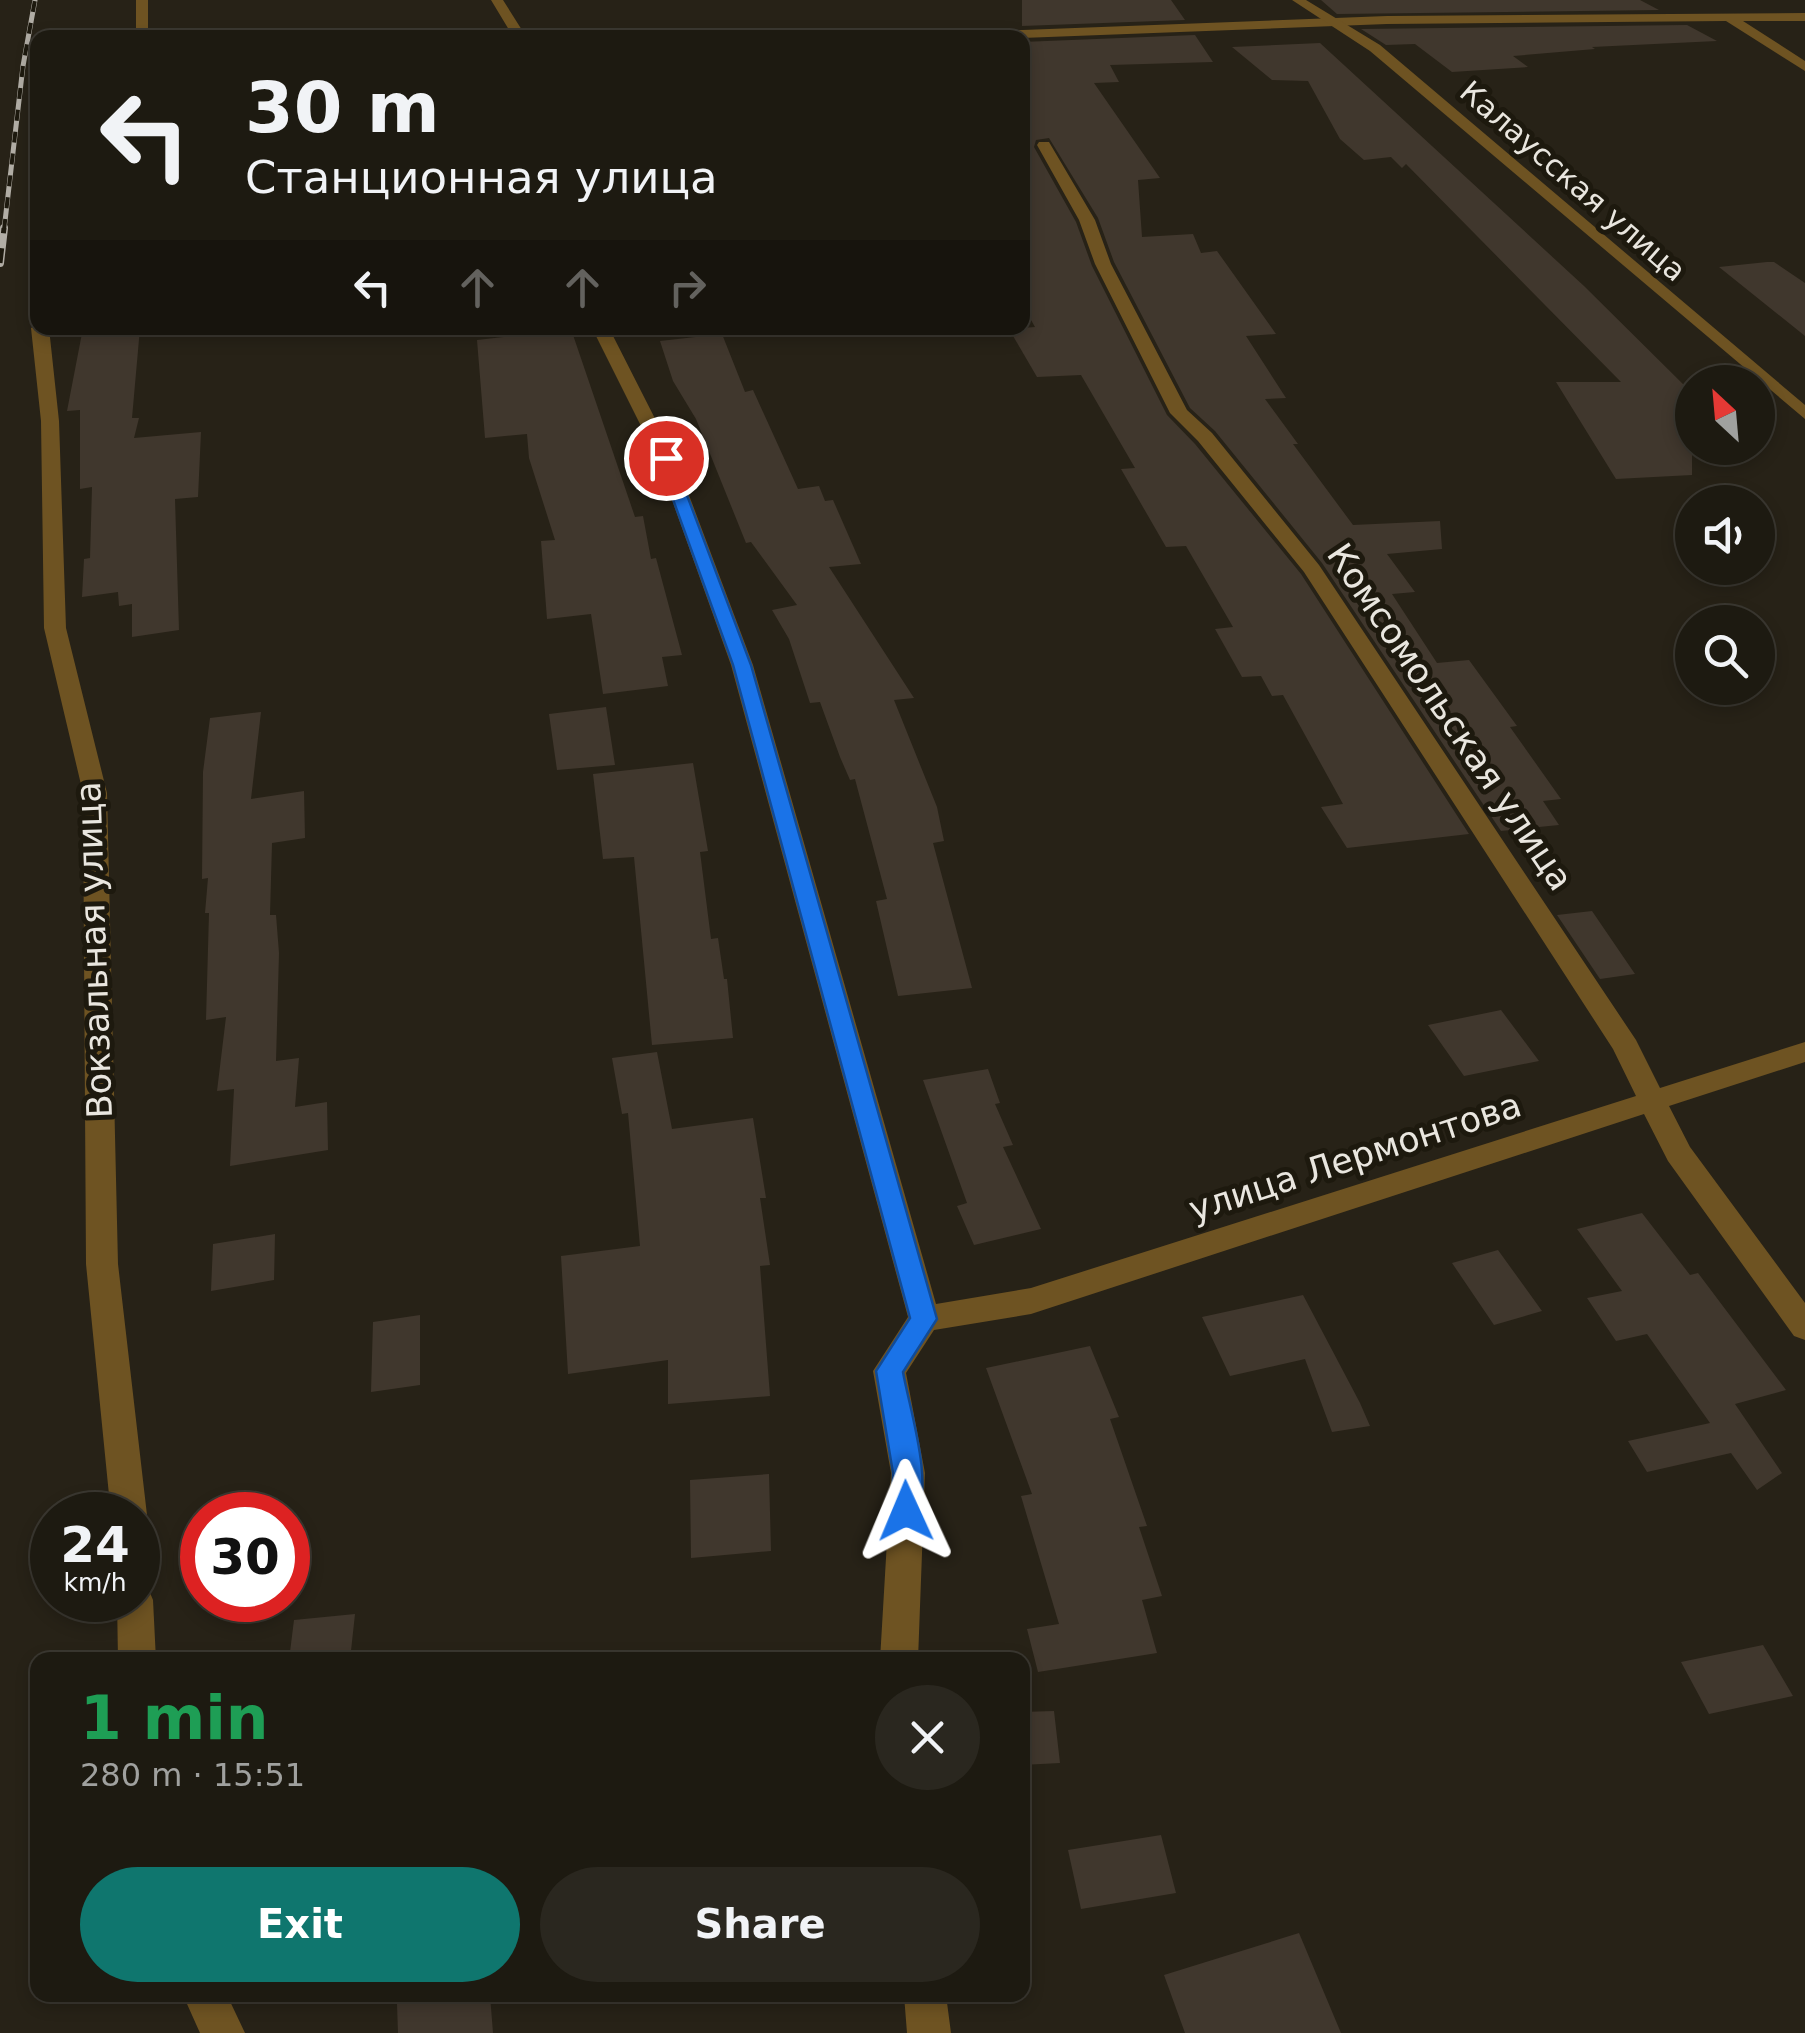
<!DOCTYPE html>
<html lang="en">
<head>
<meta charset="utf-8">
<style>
  :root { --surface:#1d1a11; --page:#2a271f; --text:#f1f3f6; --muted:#a0a19f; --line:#3b3831; --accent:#0f766e }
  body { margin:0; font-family:"DejaVu Sans",sans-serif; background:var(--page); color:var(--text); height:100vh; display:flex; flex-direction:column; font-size:38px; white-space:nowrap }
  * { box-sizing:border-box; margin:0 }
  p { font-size:32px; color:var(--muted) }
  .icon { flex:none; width:55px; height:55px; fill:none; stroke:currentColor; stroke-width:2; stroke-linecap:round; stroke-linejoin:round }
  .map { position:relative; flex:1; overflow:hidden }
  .panel { position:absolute; left:30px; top:1652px; width:1000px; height:350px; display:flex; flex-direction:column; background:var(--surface); border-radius:20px; box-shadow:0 5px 15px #0003,0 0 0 2px var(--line) }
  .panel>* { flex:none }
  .banner { position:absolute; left:30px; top:30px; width:1000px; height:305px; border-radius:20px; box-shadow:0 5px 15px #0003,0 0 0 2px var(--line); background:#1d1a11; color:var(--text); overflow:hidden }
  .needle { width:65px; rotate:334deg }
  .tools { position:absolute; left:1675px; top:365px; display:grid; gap:20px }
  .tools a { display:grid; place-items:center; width:100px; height:100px; border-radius:50%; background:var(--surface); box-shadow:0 5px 15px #0003,0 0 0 2px var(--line); font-size:50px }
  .speed { position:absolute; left:30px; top:1492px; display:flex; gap:20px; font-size:50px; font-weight:700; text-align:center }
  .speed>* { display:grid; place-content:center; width:130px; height:130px; border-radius:50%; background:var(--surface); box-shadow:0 5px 15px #0003,0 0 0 2px var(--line); line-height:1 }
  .speed small { font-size:25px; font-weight:400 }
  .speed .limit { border:15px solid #d22; background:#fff; color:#111 }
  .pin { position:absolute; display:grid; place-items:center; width:85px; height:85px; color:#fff; margin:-42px; border:5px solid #fff; border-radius:50%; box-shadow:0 2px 10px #0007 }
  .me { position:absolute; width:110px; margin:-55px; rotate:359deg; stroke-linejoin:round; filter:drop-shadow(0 0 8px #0008) }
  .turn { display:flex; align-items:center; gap:35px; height:210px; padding:0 50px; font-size:45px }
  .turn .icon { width:130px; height:130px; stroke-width:2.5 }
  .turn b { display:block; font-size:70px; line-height:85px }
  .lanes { display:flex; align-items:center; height:95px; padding:0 50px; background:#0003; justify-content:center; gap:50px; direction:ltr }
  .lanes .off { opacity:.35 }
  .round { display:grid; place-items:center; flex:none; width:105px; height:105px; border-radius:52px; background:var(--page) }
  .head { display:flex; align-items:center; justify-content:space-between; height:170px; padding:0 50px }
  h1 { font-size:60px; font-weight:700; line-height:75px; color:#1e9e55 }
  .cta { display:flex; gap:20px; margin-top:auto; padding:20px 50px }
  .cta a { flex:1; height:115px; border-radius:60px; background:var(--accent); color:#fff; font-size:40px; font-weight:700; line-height:115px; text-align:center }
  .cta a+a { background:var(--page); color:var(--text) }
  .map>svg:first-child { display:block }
</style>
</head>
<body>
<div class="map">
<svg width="1805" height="2033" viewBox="0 0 1805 2033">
  <rect width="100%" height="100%" fill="#272217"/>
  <!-- building -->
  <path fill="#40372d" d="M 1022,0 L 1171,0 L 1185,20 L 1022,26 Z
    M 1321,0 L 1640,0 L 1659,10 L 1337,14 Z
    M 1687,25 L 1717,41 L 1592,47 L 1595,49 L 1513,56 L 1528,67 L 1452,72 L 1415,44 L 1386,45 L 1361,29 Z
    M 1195,35 L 1213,62 L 1110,65 L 1119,82 L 1094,83 L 1160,178 L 1138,180 L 1142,237 L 1193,234 L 1201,253 L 1217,251 L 1276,334 L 1246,336 L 1286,398 L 1265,399 L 1298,444 L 1293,444 L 1353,525 L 1440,521 L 1442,549 L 1387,554 L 1415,592 L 1392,594 L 1437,663 L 1469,660 L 1517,726 L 1510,727 L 1561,799 L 1543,801 L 1559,825 L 1501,831 L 1322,563 L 1215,431 L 1190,408 L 1114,262 L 1098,218 L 1049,138 L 1036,140 L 1034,147 L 1076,222 L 1092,266 L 1167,415 L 1195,444 L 1301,574 L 1469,834 L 1347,848 L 1321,807 L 1343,804 L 1283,695 L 1272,696 L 1261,676 L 1242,677 L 1215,629 L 1233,627 L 1186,546 L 1166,547 L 1121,469 L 1135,468 L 1081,375 L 1037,377 L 1009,329 L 1035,327 L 1022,304 L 1022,239 L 1029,239 L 1022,221 L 1022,42 Z
    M 1320,43 L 1584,286 L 1692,393 L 1692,475 L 1616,479 L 1556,382 L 1621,382 L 1406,164 L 1402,168 L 1391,157 L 1364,160 L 1340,139 L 1308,81 L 1272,80 L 1232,47 Z
    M 1767,262 L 1774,262 L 1805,283 L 1805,336 L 1719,267 Z
    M 83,328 L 140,328 L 132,418 L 139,418 L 134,438 L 201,432 L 198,497 L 175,499 L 179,630 L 132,637 L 132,604 L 119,606 L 118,592 L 82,597 L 84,559 L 90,558 L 92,487 L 80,489 L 80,410 L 67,411 Z
    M 571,329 L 635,517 L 643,516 L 651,559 L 656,558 L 682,655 L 662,657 L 668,686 L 603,694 L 591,614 L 547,619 L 541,541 L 555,540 L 529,458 L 527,434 L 485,438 L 477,340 Z
    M 722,334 L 745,392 L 753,390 L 798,489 L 819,486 L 825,501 L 833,500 L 861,564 L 829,567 L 914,698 L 894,700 L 937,807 L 944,841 L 933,843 L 972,988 L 898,996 L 876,901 L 887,899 L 855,779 L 850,780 L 840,757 L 820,702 L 810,703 L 789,639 L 772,610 L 797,605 L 751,542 L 746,543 L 696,419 L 673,381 L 660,341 Z
    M 606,707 L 615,765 L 557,770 L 549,714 Z
    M 261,712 L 251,799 L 304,791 L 305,838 L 272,843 L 270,915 L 276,915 L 279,953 L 276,1061 L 299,1058 L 295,1107 L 327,1102 L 328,1150 L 230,1166 L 234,1089 L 217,1091 L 226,1017 L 206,1020 L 209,913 L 205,913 L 208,878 L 202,879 L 203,772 L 210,718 Z
    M 693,763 L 708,851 L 700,852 L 711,939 L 718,938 L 724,979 L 727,979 L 733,1038 L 652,1045 L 634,857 L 603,859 L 593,774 Z
    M 1592,911 L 1635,974 L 1600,979 L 1557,915 Z
    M 1501,1010 L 1539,1061 L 1464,1076 L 1428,1025 Z
    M 657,1052 L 672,1129 L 753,1118 L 766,1198 L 760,1198 L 770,1265 L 760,1266 L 770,1396 L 668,1404 L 668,1360 L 568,1374 L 561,1256 L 640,1246 L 628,1113 L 622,1114 L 612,1058 Z
    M 988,1069 L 1000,1103 L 995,1104 L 1013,1145 L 1003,1147 L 1041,1229 L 974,1245 L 957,1206 L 967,1203 L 923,1080 Z
    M 1642,1213 L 1690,1275 L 1698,1273 L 1786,1390 L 1735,1404 L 1782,1473 L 1757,1490 L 1731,1453 L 1647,1472 L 1628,1441 L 1710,1423 L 1647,1334 L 1616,1341 L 1587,1298 L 1622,1291 L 1577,1229 Z
    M 275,1234 L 274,1280 L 211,1291 L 213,1244 Z
    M 1498,1250 L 1542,1311 L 1494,1325 L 1452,1263 Z
    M 1303,1295 L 1360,1403 L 1370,1426 L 1332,1432 L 1305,1359 L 1230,1376 L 1202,1317 Z
    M 420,1315 L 420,1385 L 371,1392 L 373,1322 Z
    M 1090,1346 L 1119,1417 L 1110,1419 L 1147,1526 L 1139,1527 L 1162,1596 L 1142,1600 L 1157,1653 L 1038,1672 L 1027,1629 L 1059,1624 L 1021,1496 L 1032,1494 L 986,1368 Z
    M 769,1474 L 771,1551 L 691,1558 L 690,1480 Z
    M 355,1614 L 350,1660 L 289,1660 L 294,1620 Z
    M 1763,1645 L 1793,1696 L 1709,1714 L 1681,1662 Z
    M 1054,1711 L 1060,1763 L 1022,1765 L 1022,1712 Z
    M 1161,1835 L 1176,1893 L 1081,1909 L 1068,1850 Z
    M 1299,1933 L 1341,2033 L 1185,2033 L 1164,1975 Z
    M 440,1995 L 490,1995 L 493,2033 L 398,2033 L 397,2004 Z"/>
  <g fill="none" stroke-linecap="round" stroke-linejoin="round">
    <!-- minor -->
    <path fill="#6e5322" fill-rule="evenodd" d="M 136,0 L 148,0 L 148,38 L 136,38 Z
      M 491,0 L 503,0 L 527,38 L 514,38 Z
      M 1805,13 L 1805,21 L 1743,21 L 1805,61 L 1805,71 L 1726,21 L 1387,24 L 1022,38 L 910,38 L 916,34 L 1387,16 Z
      M 1039,142 L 1049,142 L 1095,220 L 1111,264 L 1187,410 L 1212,433 L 1319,565 L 1636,1040 L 1660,1088 L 1805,1042 L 1805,1062 L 1669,1106 L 1690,1147 L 1805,1303 L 1805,1340 L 1794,1336 L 1668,1161 L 1644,1114 L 1031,1314 L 934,1330 L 906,1373 L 925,1473 L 918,1660 L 880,1660 L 891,1473 L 873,1371 L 908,1317 L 731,665 L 657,458 L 592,328 L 609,328 L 675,458 L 753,665 L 936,1304 L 1031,1288 L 1636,1096 L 1613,1049 L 1304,572 L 1198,441 L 1170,413 L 1095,264 L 1079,220 L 1037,145 Z
      M 38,222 L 38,303 L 30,298 L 30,227 Z
      M 38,324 L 38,328 L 49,328 L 59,421 L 66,628 L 107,793 L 118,1264 L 147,1515 L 138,1527 L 138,1515 L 111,1515 L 86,1264 L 83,793 L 44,628 L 41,421 L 31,328 Z
      M 138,1585 L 148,1588 L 153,1600 L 156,1660 L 118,1660 L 117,1600 L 138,1600 Z
      M 183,1995 L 227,1995 L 245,2033 L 200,2033 Z
      M 904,1995 L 946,1995 L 951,2033 L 907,2033 Z"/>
    <!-- tertiary -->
    <path fill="#6e5322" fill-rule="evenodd" d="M 1292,0 L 1306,0 L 1380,45 L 1805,405 L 1805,419 L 1370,51 Z"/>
    <defs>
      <path id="rail-far1" d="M 4,230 L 23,66 L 35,0"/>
      <path id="rail" d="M 0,263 L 4,228"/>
    </defs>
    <!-- rail-far1 casing -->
    <use href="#rail-far1" stroke="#b1ada5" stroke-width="5"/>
    <!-- rail casing -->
    <use href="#rail" stroke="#b1ada5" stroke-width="8"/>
    <!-- rail-far1 -->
    <use href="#rail-far1" stroke="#1d190e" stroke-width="4" stroke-dasharray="11" stroke-linecap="butt"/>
    <!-- rail -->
    <use href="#rail" stroke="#1d190e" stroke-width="5" stroke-dasharray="15" stroke-linecap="butt"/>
  </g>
  <!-- route -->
  <path fill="#1a73e8" stroke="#114b97" stroke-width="2.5" d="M 666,453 L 673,458 L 751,665 L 937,1319 L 903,1372 C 910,1411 934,1483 916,1520 L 906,1523 L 896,1520 L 892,1511 L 893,1473 L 876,1371 L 910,1318 L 733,665 L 658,458 Z"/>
  <g text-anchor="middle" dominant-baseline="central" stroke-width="10" stroke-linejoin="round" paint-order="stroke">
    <!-- far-street labels -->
    <g font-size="30" fill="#e9e6df" stroke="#1d190e">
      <text transform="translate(1573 181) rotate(41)">Калаусская улица</text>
    </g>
    <!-- street labels -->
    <g font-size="35" fill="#e9e6df" stroke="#1d190e">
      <text transform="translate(1450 717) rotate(56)">Комсомольская улица</text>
      <text transform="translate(94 950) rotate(-92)">Вокзальная улица</text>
      <text transform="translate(1355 1157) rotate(-18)">улица Лермонтова</text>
    </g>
  </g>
</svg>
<div class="tools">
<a><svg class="needle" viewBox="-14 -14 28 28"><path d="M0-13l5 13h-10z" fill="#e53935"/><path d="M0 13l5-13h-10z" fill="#a0a19f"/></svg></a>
<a><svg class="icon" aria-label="sound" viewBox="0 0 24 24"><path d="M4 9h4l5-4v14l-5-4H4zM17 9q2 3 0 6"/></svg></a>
<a><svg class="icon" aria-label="search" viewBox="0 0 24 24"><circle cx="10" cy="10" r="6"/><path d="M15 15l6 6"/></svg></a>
</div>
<div class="speed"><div>24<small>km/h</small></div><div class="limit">30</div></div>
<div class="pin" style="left:666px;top:458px;background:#d93025"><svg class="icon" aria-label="arrive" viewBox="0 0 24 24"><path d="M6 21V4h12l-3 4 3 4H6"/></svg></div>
<svg class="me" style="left:906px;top:1511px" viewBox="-20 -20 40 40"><path d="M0-17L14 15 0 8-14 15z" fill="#1a73e8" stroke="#fff" stroke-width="4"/></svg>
<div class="banner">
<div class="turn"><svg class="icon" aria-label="left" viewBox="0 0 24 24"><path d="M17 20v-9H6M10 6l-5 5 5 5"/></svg><div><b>30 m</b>Станционная улица</div></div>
<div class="lanes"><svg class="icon" aria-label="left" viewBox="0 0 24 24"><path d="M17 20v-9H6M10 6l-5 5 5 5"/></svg><svg class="icon off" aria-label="ahead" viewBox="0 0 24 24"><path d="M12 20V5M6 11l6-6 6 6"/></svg><svg class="icon off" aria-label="ahead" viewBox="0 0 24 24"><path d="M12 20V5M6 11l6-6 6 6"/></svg><svg class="icon off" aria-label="right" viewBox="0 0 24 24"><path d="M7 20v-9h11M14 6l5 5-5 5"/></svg></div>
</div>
<section class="panel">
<div class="head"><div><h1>1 min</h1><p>280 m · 15:51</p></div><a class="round"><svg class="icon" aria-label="close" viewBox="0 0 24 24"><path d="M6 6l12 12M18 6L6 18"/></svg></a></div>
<div class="cta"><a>Exit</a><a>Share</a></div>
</section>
</div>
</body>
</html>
